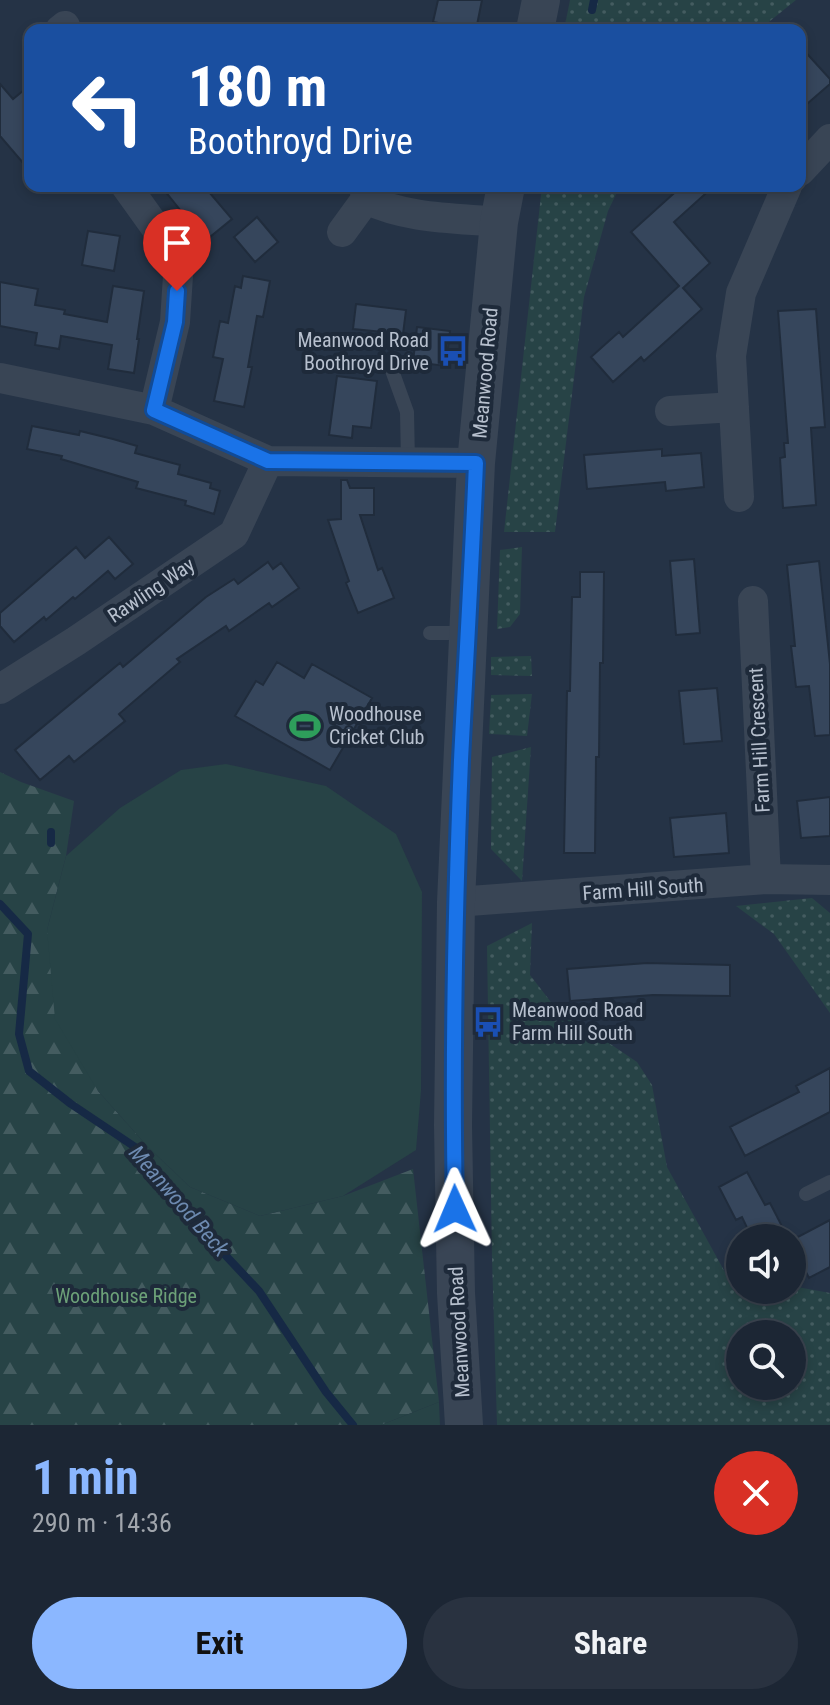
<!DOCTYPE html>
<html lang="en">
<head>
<meta charset="utf-8">
<style>
  :root { --surface:#1c2634; --page:#293240; --text:#f1f3f6; --muted:#a0a5ac; --line:#3a434f; --accent:#8bb7ff }
  body { margin:0; font-family:"Roboto Condensed",sans-serif; background:var(--page); color:var(--text); height:100vh; display:flex; flex-direction:column; font-size:30px; white-space:nowrap }
  * { box-sizing:border-box; margin:0 }
  p { font-size:26px; color:var(--muted) }
  .icon { flex:none; width:44px; height:44px; fill:none; stroke:currentColor; stroke-width:2; stroke-linecap:round; stroke-linejoin:round }
  .map { position:relative; height:1425px; overflow:hidden }
  .details { display:flex; flex-direction:column; background:var(--surface); flex:1 }
  .details>* { flex:none }
  .guide { position:absolute; left:24px; top:24px; width:782px; height:168px; border-radius:16px; box-shadow:0 4px 12px #0003,0 0 0 2px var(--line); background:#1a4fa0; color:#fff; overflow:hidden }
  .buttons { position:absolute; left:726px; top:1224px; display:grid; gap:16px }
  .buttons a { display:grid; place-items:center; width:80px; height:80px; border-radius:50%; background:var(--surface); box-shadow:0 4px 12px #0003,0 0 0 2px var(--line); font-size:40px }
  .pin { position:absolute; display:grid; place-items:center; width:68px; height:68px; color:#fff; margin:-82px -34px; border-radius:50% 50% 50% 0; rotate:-45deg; box-shadow:0 0 8px #0007 }
  .pin .icon { rotate:45deg }
  .me { position:absolute; width:88px; margin:-44px; rotate:359deg; stroke-linejoin:round; filter:drop-shadow(0 0 6px #0008) }
  .turn { display:flex; align-items:center; gap:28px; height:168px; padding:0 32px; font-size:36px }
  .turn .icon { width:104px; height:104px; stroke-width:2.5 }
  .turn b { display:block; font-size:56px; line-height:68px }
  .round { display:grid; place-items:center; flex:none; width:84px; height:84px; border-radius:42px; background:var(--page) }
  .head { display:flex; align-items:center; justify-content:space-between; height:136px; padding:0 32px }
  h1 { font-size:48px; font-weight:700; line-height:60px; color:var(--accent) }
  .button { display:flex; gap:16px; margin-top:auto; padding:16px 32px }
  .button a { flex:1; height:92px; border-radius:48px; background:var(--accent); color:#111; font-size:32px; font-weight:700; line-height:92px; text-align:center }
  .button a+a { background:var(--page); color:var(--text) }
  .map>svg:first-child { display:block }
</style>
</head>
<body>
<div class="map">
<svg width="830" height="1425" viewBox="0 0 830 1425">
  <defs>
    <pattern id="grass-dots" width="8" height="8" patternUnits="userSpaceOnUse" patternTransform="scale(2)"><rect width="8" height="8" fill="#274346"/><path d="M2 2h.1M6 6h.1" fill="none" stroke="#445c60" stroke-width="1.8" stroke-linecap="round"/></pattern>
    <pattern id="forest-firs" width="22" height="20" patternUnits="userSpaceOnUse" patternTransform="scale(2)"><rect width="22" height="20" fill="#274346"/><path d="M5 1l3.5 6h-7zM16 11l3.5 6h-7z" fill="#445c60"/></pattern>
  </defs>
  <rect width="100%" height="100%" fill="#253346"/>
  <!-- grass -->
  <path fill="url(#grass-dots)" fill-rule="evenodd" d="M 570,0 L 796,0 L 759,30 L 564,30 Z
    M 542,186 L 620,186 L 608,211 L 584,297 L 555,532 L 504,532 Z
    M 522,547 L 520,614 L 510,627 L 497,629 L 500,550 Z
    M 531,656 L 532,676 L 491,675 L 491,657 Z
    M 532,694 L 527,736 L 489,734 L 491,695 Z
    M 531,747 L 522,881 L 491,849 L 492,757 Z
    M 812,898 L 830,913 L 830,1013 L 774,934 L 736,906 Z
    M 532,923 L 530,975 L 554,1006 L 637,1062 L 652,1085 L 667,1167 L 726,1274 L 740,1277 L 740,1290 L 792,1290 L 792,1286 L 830,1293 L 830,1425 L 497,1425 L 492,1258 L 487,946 ZM 740,1334 L 792,1334 L 792,1386 L 740,1386 Z"/>
  <!-- forest -->
  <path fill="url(#forest-firs)" d="M 0,772 L 21,782 L 74,801 L 66,856 L 47,930 L 98,1091 L 148,1147 L 190,1187 L 260,1216 L 343,1196 L 413,1169 L 439,1402 L 381,1425 L 0,1425 Z"/>
  <!-- garden -->
  <path fill="#274346" d="M 226,764 L 326,786 L 396,834 L 422,892 L 421,1091 L 416,1150 L 343,1196 L 260,1216 L 190,1187 L 148,1147 L 98,1091 L 55,1019 L 47,930 L 66,856 L 120,808 L 181,770 Z
    M 439,1402 L 440,1425 L 381,1425 Z"/>
  <g fill="none" stroke-linecap="round" stroke-linejoin="round">
    <!-- stream -->
    <path stroke="#162945" stroke-width="8" d="M 592,10 L 594,0
      M 51,843 L 51,832
      M 0,904 L 28,934 L 19,1034 L 29,1071 L 71,1104 L 138,1149 L 165,1191 L 259,1291 L 326,1392 L 353,1425"/>
  </g>
  <!-- building -->
  <path fill="#36465c" stroke="#202c3c" stroke-width="2" d="M 438,0 L 482,0 L 476,30 L 433,22 Z
    M 800,46 L 830,79 L 830,84 L 800,110 Z
    M 0,84 L 13,99 L 30,85 L 30,171 L 0,136 Z
    M 161,186 L 204,186 L 232,219 L 205,241 Z
    M 682,186 L 714,186 L 674,222 L 710,263 L 683,288 L 702,309 L 644,361 L 641,357 L 613,382 L 591,357 L 619,332 L 623,337 L 679,286 L 631,232 Z
    M 257,217 L 278,242 L 255,262 L 234,237 Z
    M 88,231 L 120,236 L 114,271 L 82,265 Z
    M 243,276 L 270,281 L 263,317 L 257,316 L 248,367 L 252,367 L 244,407 L 214,401 L 223,359 L 213,357 L 220,321 L 228,323 L 235,286 L 241,288 Z
    M 0,282 L 38,289 L 35,305 L 65,310 L 64,314 L 107,322 L 113,286 L 144,291 L 137,339 L 139,339 L 134,373 L 108,369 L 112,345 L 61,336 L 59,349 L 35,345 L 37,333 L 0,326 Z
    M 356,304 L 406,310 L 403,334 L 353,329 Z
    M 816,309 L 825,427 L 811,428 L 816,505 L 783,508 L 780,458 L 785,457 L 784,443 L 788,443 L 778,311 Z
    M 417,327 L 450,331 L 446,366 L 413,362 Z
    M 337,376 L 377,381 L 371,428 L 353,426 L 352,438 L 329,435 Z
    M 32,426 L 79,435 L 80,431 L 113,439 L 137,446 L 135,453 L 180,465 L 178,474 L 211,483 L 210,488 L 220,491 L 214,514 L 185,505 L 186,501 L 136,488 L 138,482 L 61,459 L 62,456 L 27,449 Z
    M 662,449 L 662,456 L 701,453 L 704,487 L 666,491 L 665,482 L 587,489 L 584,455 Z
    M 341,480 L 347,480 L 350,488 L 374,488 L 374,515 L 360,515 L 378,570 L 382,568 L 394,598 L 358,613 L 346,583 L 349,581 L 328,520 L 341,519 Z
    M 109,537 L 133,564 L 115,579 L 108,571 L 75,599 L 73,597 L 46,620 L 44,617 L 14,642 L 0,626 L 0,613 L 76,547 L 85,558 Z
    M 694,559 L 700,633 L 676,635 L 670,561 Z
    M 819,561 L 830,664 L 830,735 L 815,736 L 809,686 L 796,687 L 791,646 L 795,646 L 787,565 Z
    M 268,562 L 273,569 L 281,563 L 299,588 L 272,607 L 269,603 L 229,631 L 226,626 L 177,659 L 180,662 L 119,714 L 125,721 L 74,762 L 69,756 L 40,780 L 15,750 L 120,663 L 123,667 L 206,597 L 234,579 L 238,584 Z
    M 580,572 L 604,572 L 603,663 L 600,663 L 599,757 L 596,757 L 595,853 L 564,853 L 567,691 L 570,691 L 572,597 L 580,597 Z
    M 277,662 L 304,678 L 312,664 L 372,698 L 330,770 L 235,716 L 256,681 L 263,685 Z
    M 717,688 L 722,741 L 684,744 L 679,691 Z
    M 830,797 L 830,836 L 801,838 L 797,801 Z
    M 726,813 L 729,853 L 674,857 L 670,818 Z
    M 647,963 L 730,965 L 730,996 L 653,995 L 570,1001 L 567,969 Z
    M 830,1068 L 830,1112 L 745,1156 L 730,1127 L 799,1092 L 796,1086 Z
    M 747,1172 L 765,1205 L 770,1203 L 788,1238 L 752,1238 L 742,1217 L 736,1220 L 719,1187 Z
    M 830,1220 L 830,1267 L 809,1278 L 792,1245 L 792,1240 Z"/>
  <g fill="none" stroke-linecap="round" stroke-linejoin="round">
    <!-- service -->
    <path stroke="#394555" stroke-width="14" d="M 389,362 L 407,412 L 408,462
      M 430,633 L 467,633
      M 806,1194 L 830,1182"/>
    <!-- minor -->
    <path stroke="#394555" stroke-width="30" d="M 60,30 L 65,26
      M 800,171 L 830,139
      M 126,186 L 179,260 L 175,322 L 154,410
      M 364,186 L 366,199 C 407,219 454,218 499,222
      M 342,232 L 366,199
      M 0,378 L 154,410 L 268,461 L 476,463
      M 670,411 L 734,407
      M 739,497 L 731,356 L 741,293 L 787,186
      M 753,601 L 766,879
      M 0,689 L 76,641 L 234,534 L 268,461
      M 456,902 L 766,879 L 830,880"/>
    <!-- tertiary -->
    <path stroke="#394555" stroke-width="38" d="M 535,30 L 541,0
      M 464,1425 L 456,1293 L 453,1125 L 456,902 L 476,463 L 499,222 L 506,186"/>
  </g>
  <g fill="none" stroke-linecap="round" stroke-linejoin="round">
    <defs>
      <path id="route" d="M 177,291 L 175,322 L 154,410 L 268,461 L 476,463 C 472,562 466,661 461,760 C 455,909 452,1059 455,1209"/>
    </defs>
    <!-- route casing -->
    <use href="#route" stroke="#114b97" stroke-width="20"/>
    <!-- route -->
    <use href="#route" stroke="#1a73e8" stroke-width="14"/>
  </g>
  <!-- icons -->
  <defs>
    <symbol id="bus-bare" viewBox="-9 -9 18 18"><path d="M-5-6H5V4H4V6H2V4H-2V6H-4V4H-5ZM-3.5-4V0h7V-4ZM-3.5 1.2v1.5H-2V1.2ZM2 1.2v1.5H3.5V1.2Z" fill="#1a4fb4" stroke="#1e2a3a" stroke-width="2.5" paint-order="stroke"/></symbol>
    <symbol id="stadium-bare" viewBox="-9 -9 18 18"><path d="M0-5a6.5 5 0 1 0 0 10a6.5 5 0 1 0 0-10ZM-3.5-1.8h7v3.6h-7Z" fill="#2e9e5b" stroke="#1e2a3a" stroke-width="2.5" paint-order="stroke"/></symbol>
  </defs>
  <g fill-rule="evenodd">
    <use href="#bus-bare" x="431" y="329" width="44" height="44"/>
    <use href="#stadium-bare" x="283" y="704" width="44" height="44"/>
    <use href="#bus-bare" x="466" y="1000" width="44" height="44"/>
  </g>
  <g text-anchor="middle" dominant-baseline="central" stroke-width="8" stroke-linejoin="round" paint-order="stroke">
    <!-- poi labels -->
    <g font-size="20" fill="#b7c0ce" stroke="#1e2a3a" text-anchor="start">
      <text x="429" y="340" text-anchor="end">Meanwood Road<tspan x="429" dy="23">Boothroyd Drive</tspan></text>
      <text x="329" y="714">Woodhouse<tspan x="329" dy="23">Cricket Club</tspan></text>
      <text x="512" y="1010">Meanwood Road<tspan x="512" dy="23">Farm Hill South</tspan></text>
    </g>
    <!-- street labels -->
    <g font-size="20" fill="#b7c0ce" stroke="#1e2a3a">
      <text transform="translate(485 373) rotate(-85)">Meanwood Road</text>
      <text transform="translate(151 590) rotate(-34)">Rawling Way</text>
      <text transform="translate(759 740) rotate(-93)">Farm Hill Crescent</text>
      <text transform="translate(643 889) rotate(-4)">Farm Hill South</text>
      <text transform="translate(459 1332) rotate(-93)">Meanwood Road</text>
    </g>
    <!-- park labels -->
    <g font-size="20" fill="#6ca178" stroke="#1e2a3a">
      <text x="126" y="1296">Woodhouse Ridge</text>
    </g>
    <!-- water labels -->
    <g font-size="22" font-style="italic" fill="#6d8ab0" stroke="#1e2a3a">
      <text transform="translate(179 1201) rotate(49)">Meanwood Beck</text>
    </g>
  </g>
</svg>
<div class="buttons">
<a><svg class="icon" aria-label="sound" viewBox="0 0 24 24"><path d="M4 9h4l5-4v14l-5-4H4zM17 9q2 3 0 6"/></svg></a>
<a><svg class="icon" aria-label="search" viewBox="0 0 24 24"><circle cx="10" cy="10" r="6"/><path d="M15 15l6 6"/></svg></a>
</div>
<div class="pin" style="left:177px;top:291px;background:#d93025"><svg class="icon" aria-label="arrive" viewBox="0 0 24 24"><path d="M6 21V4h12l-3 4 3 4H6"/></svg></div>
<svg class="me" style="left:455px;top:1209px" viewBox="-20 -20 40 40"><path d="M0-17L14 15 0 8-14 15z" fill="#1a73e8" stroke="#fff" stroke-width="4"/></svg>
<div class="guide">
<div class="turn"><svg class="icon" aria-label="left" viewBox="0 0 24 24"><path d="M17 20v-9H6M10 6l-5 5 5 5"/></svg><div><b>180 m</b>Boothroyd Drive</div></div>
</div>
</div>
<section class="details">
<div class="head"><div><h1>1 min</h1><p>290 m · 14:36</p></div><a class="round" style="background:#d93025;color:#fff"><svg class="icon" aria-label="close" viewBox="0 0 24 24"><path d="M6 6l12 12M18 6L6 18"/></svg></a></div>
<div class="button"><a>Exit</a><a>Share</a></div>
</section>
</body>
</html>
